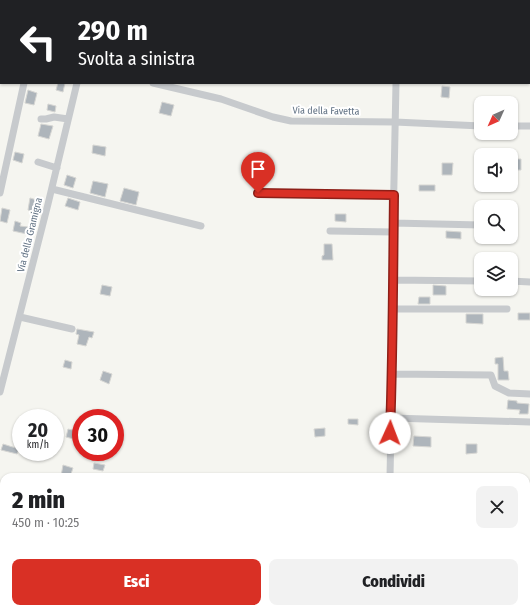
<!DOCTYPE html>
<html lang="it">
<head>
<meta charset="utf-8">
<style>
  :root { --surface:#fff; --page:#f2f2f2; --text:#202124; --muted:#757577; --accent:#d93025 }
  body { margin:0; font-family:"Fira Sans Condensed",sans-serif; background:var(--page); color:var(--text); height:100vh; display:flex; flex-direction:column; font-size:15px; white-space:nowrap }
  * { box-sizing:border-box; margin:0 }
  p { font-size:13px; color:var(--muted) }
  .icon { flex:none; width:22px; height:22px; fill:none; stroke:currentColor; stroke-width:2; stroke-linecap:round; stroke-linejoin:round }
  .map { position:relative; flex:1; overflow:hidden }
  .drawer { position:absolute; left:0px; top:473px; width:530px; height:140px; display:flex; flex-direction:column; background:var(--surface); border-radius:12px 12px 0 0; box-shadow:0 1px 3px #0004 }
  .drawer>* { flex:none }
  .banner { position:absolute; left:0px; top:0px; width:530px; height:84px; box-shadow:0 1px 3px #0004; background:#202124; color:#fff; overflow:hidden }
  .needle { width:26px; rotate:225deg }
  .tools { position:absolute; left:474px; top:96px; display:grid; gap:8px }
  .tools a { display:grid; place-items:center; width:44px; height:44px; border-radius:8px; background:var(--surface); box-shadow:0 1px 3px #0004; font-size:20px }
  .speed { position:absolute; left:12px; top:409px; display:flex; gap:8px; font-size:20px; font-weight:700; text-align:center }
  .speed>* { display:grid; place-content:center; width:52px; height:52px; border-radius:50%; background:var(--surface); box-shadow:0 1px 3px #0004; line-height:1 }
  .speed small { font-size:10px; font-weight:400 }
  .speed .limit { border:6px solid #d22; background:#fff; color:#111 }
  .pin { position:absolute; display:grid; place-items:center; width:34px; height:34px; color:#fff; margin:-41px -17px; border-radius:50% 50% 50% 0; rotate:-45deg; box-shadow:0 0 4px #0007 }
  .pin .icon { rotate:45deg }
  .me { position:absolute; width:44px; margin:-22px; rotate:2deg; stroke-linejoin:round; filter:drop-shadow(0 0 3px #0008) }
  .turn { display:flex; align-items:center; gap:14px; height:84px; padding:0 12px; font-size:18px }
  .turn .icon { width:52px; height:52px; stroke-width:2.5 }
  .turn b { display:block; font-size:28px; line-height:34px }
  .round { display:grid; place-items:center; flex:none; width:42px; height:42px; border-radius:8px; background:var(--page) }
  .headline { display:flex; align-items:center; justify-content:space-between; height:68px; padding:0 12px }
  h1 { font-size:24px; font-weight:800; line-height:30px }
  .action { display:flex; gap:8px; margin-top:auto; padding:8px 12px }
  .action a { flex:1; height:46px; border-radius:8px; background:var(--accent); color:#fff; font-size:16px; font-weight:800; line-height:46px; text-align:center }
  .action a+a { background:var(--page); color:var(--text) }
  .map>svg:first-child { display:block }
</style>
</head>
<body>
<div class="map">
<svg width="530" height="613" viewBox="0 0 530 613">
  <rect width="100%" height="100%" fill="#f5f5f0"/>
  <!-- building -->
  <path fill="#aeb5bb" stroke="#d6d6d3" d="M 58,83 L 65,83 L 63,92 L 56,90 Z
    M 442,86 L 450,87 L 449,98 L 441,97 Z
    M 28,90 L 37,93 L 34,105 L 25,103 Z
    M 162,102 L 174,105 L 171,116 L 159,113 Z
    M 48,104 L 56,106 L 55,112 L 47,110 Z
    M 41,124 L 53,126 L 49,139 L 38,136 Z
    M 93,145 L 106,147 L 105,156 L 92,153 Z
    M 15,152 L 24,154 L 22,163 L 13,160 Z
    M 511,159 L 521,159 L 521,170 L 511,170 Z
    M 442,163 L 453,163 L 452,175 L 442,175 Z
    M 67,175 L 76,178 L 73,188 L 64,185 Z
    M 93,181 L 108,184 L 105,197 L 90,193 Z
    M 419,185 L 435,185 L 435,191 L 419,191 Z
    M 124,188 L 139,192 L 136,205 L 120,201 Z
    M 30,198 L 37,200 L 35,212 L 28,210 Z
    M 68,198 L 80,202 L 78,210 L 65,206 Z
    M 2,208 L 10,210 L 7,223 L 0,221 Z
    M 335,214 L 346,214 L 346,222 L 335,221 Z
    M 15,221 L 21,223 L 20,226 L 28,227 L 27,234 L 13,231 Z
    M 446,231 L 461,232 L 461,239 L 446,238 Z
    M 324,244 L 332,244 L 333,260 L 322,260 L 322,256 L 324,255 Z
    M 102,285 L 112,287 L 110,296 L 100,294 Z
    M 433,285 L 446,286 L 446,295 L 433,295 Z
    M 419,297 L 430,297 L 430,304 L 418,304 Z
    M 518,313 L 530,313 L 530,320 L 518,320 Z
    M 466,314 L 483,314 L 483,324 L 466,323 Z
    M 77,329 L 94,332 L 92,338 L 89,337 L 86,346 L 77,344 L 79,335 L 76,334 Z
    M 503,357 L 504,371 L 508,371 L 509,380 L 498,380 L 498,364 L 495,364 L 495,358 Z
    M 65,360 L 72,362 L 71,369 L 63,367 Z
    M 103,371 L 112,374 L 109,384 L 100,380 Z
    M 508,400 L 517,401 L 517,403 L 529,404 L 528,414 L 519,414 L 520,410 L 507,409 Z
    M 348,419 L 358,419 L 358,425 L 348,424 Z
    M 325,428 L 325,436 L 315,437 L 314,429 Z
    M 68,429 L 81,432 L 81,441 L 66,437 Z
    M 414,436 L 431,437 L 431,447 L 413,446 Z
    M 3,444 L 19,449 L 17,454 L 1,450 Z
    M 466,444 L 477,444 L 477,453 L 466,454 Z
    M 94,463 L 105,465 L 103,471 L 93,469 Z
    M 63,465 L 73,468 L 70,477 L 61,476 Z"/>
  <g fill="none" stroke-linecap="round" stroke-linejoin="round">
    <!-- minor -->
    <path stroke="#c7cacd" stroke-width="7" d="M 97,1 L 98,0
      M 396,1 L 396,0
      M 0,50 L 1,50
      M 153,83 L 221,99 L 273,117 L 291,121 L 395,122 L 481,126
      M 41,119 L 46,119 L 54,117 L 68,119
      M 511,126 L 530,126
      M 38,162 L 57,168
      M 52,189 L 201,226
      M 0,193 L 24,83
      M 257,193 L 394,195
      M 393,223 L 481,225
      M 330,231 L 393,232
      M 392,280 L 481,281
      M 511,281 L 530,282
      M 392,309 L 507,309
      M 20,317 L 72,329
      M 392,374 L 491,375 L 495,386 L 509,393 L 530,394
      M 0,392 L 48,204 L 77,83
      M 391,418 L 530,422
      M 390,477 L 392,374 L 392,278 L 396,83
      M 390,609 L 390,613"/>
  </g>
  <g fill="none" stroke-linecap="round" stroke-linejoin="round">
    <defs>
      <path id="route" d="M 258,193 L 394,195 C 393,275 393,354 390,433"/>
    </defs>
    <!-- route casing -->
    <use href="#route" stroke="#8d1f18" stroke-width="10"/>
    <!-- route -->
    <use href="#route" stroke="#d93025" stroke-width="7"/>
  </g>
  <g text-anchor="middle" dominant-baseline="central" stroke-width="4" stroke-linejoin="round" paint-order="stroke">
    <!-- street labels -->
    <g font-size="10" fill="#617284" stroke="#fff">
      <text transform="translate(326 111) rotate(1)">Via della Favetta</text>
      <text transform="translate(30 235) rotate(-76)">Via della Gramigna</text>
    </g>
  </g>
</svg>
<div class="tools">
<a><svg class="needle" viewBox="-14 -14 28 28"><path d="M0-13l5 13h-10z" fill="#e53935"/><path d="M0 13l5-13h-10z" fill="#757577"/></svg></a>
<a><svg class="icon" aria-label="sound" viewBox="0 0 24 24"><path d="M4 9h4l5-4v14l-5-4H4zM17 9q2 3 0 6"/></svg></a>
<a><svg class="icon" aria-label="search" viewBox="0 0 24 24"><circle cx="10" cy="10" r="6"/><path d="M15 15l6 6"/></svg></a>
<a><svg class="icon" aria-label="layers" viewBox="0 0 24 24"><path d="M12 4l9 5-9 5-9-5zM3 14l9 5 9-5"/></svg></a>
</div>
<div class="speed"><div>20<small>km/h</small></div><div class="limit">30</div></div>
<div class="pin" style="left:258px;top:193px;background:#d93025"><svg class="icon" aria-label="arrive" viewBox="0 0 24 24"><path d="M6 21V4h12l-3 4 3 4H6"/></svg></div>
<svg class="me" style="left:390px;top:433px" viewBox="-20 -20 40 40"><circle r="19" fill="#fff"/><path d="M0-13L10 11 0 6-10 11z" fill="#d93025"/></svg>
<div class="banner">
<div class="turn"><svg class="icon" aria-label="left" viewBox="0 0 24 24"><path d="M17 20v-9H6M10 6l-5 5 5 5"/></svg><div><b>290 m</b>Svolta a sinistra</div></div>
</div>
<section class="drawer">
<div class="headline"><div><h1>2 min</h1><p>450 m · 10:25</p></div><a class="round"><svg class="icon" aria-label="close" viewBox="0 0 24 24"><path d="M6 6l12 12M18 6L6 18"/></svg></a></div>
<div class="action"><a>Esci</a><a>Condividi</a></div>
</section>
</div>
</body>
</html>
